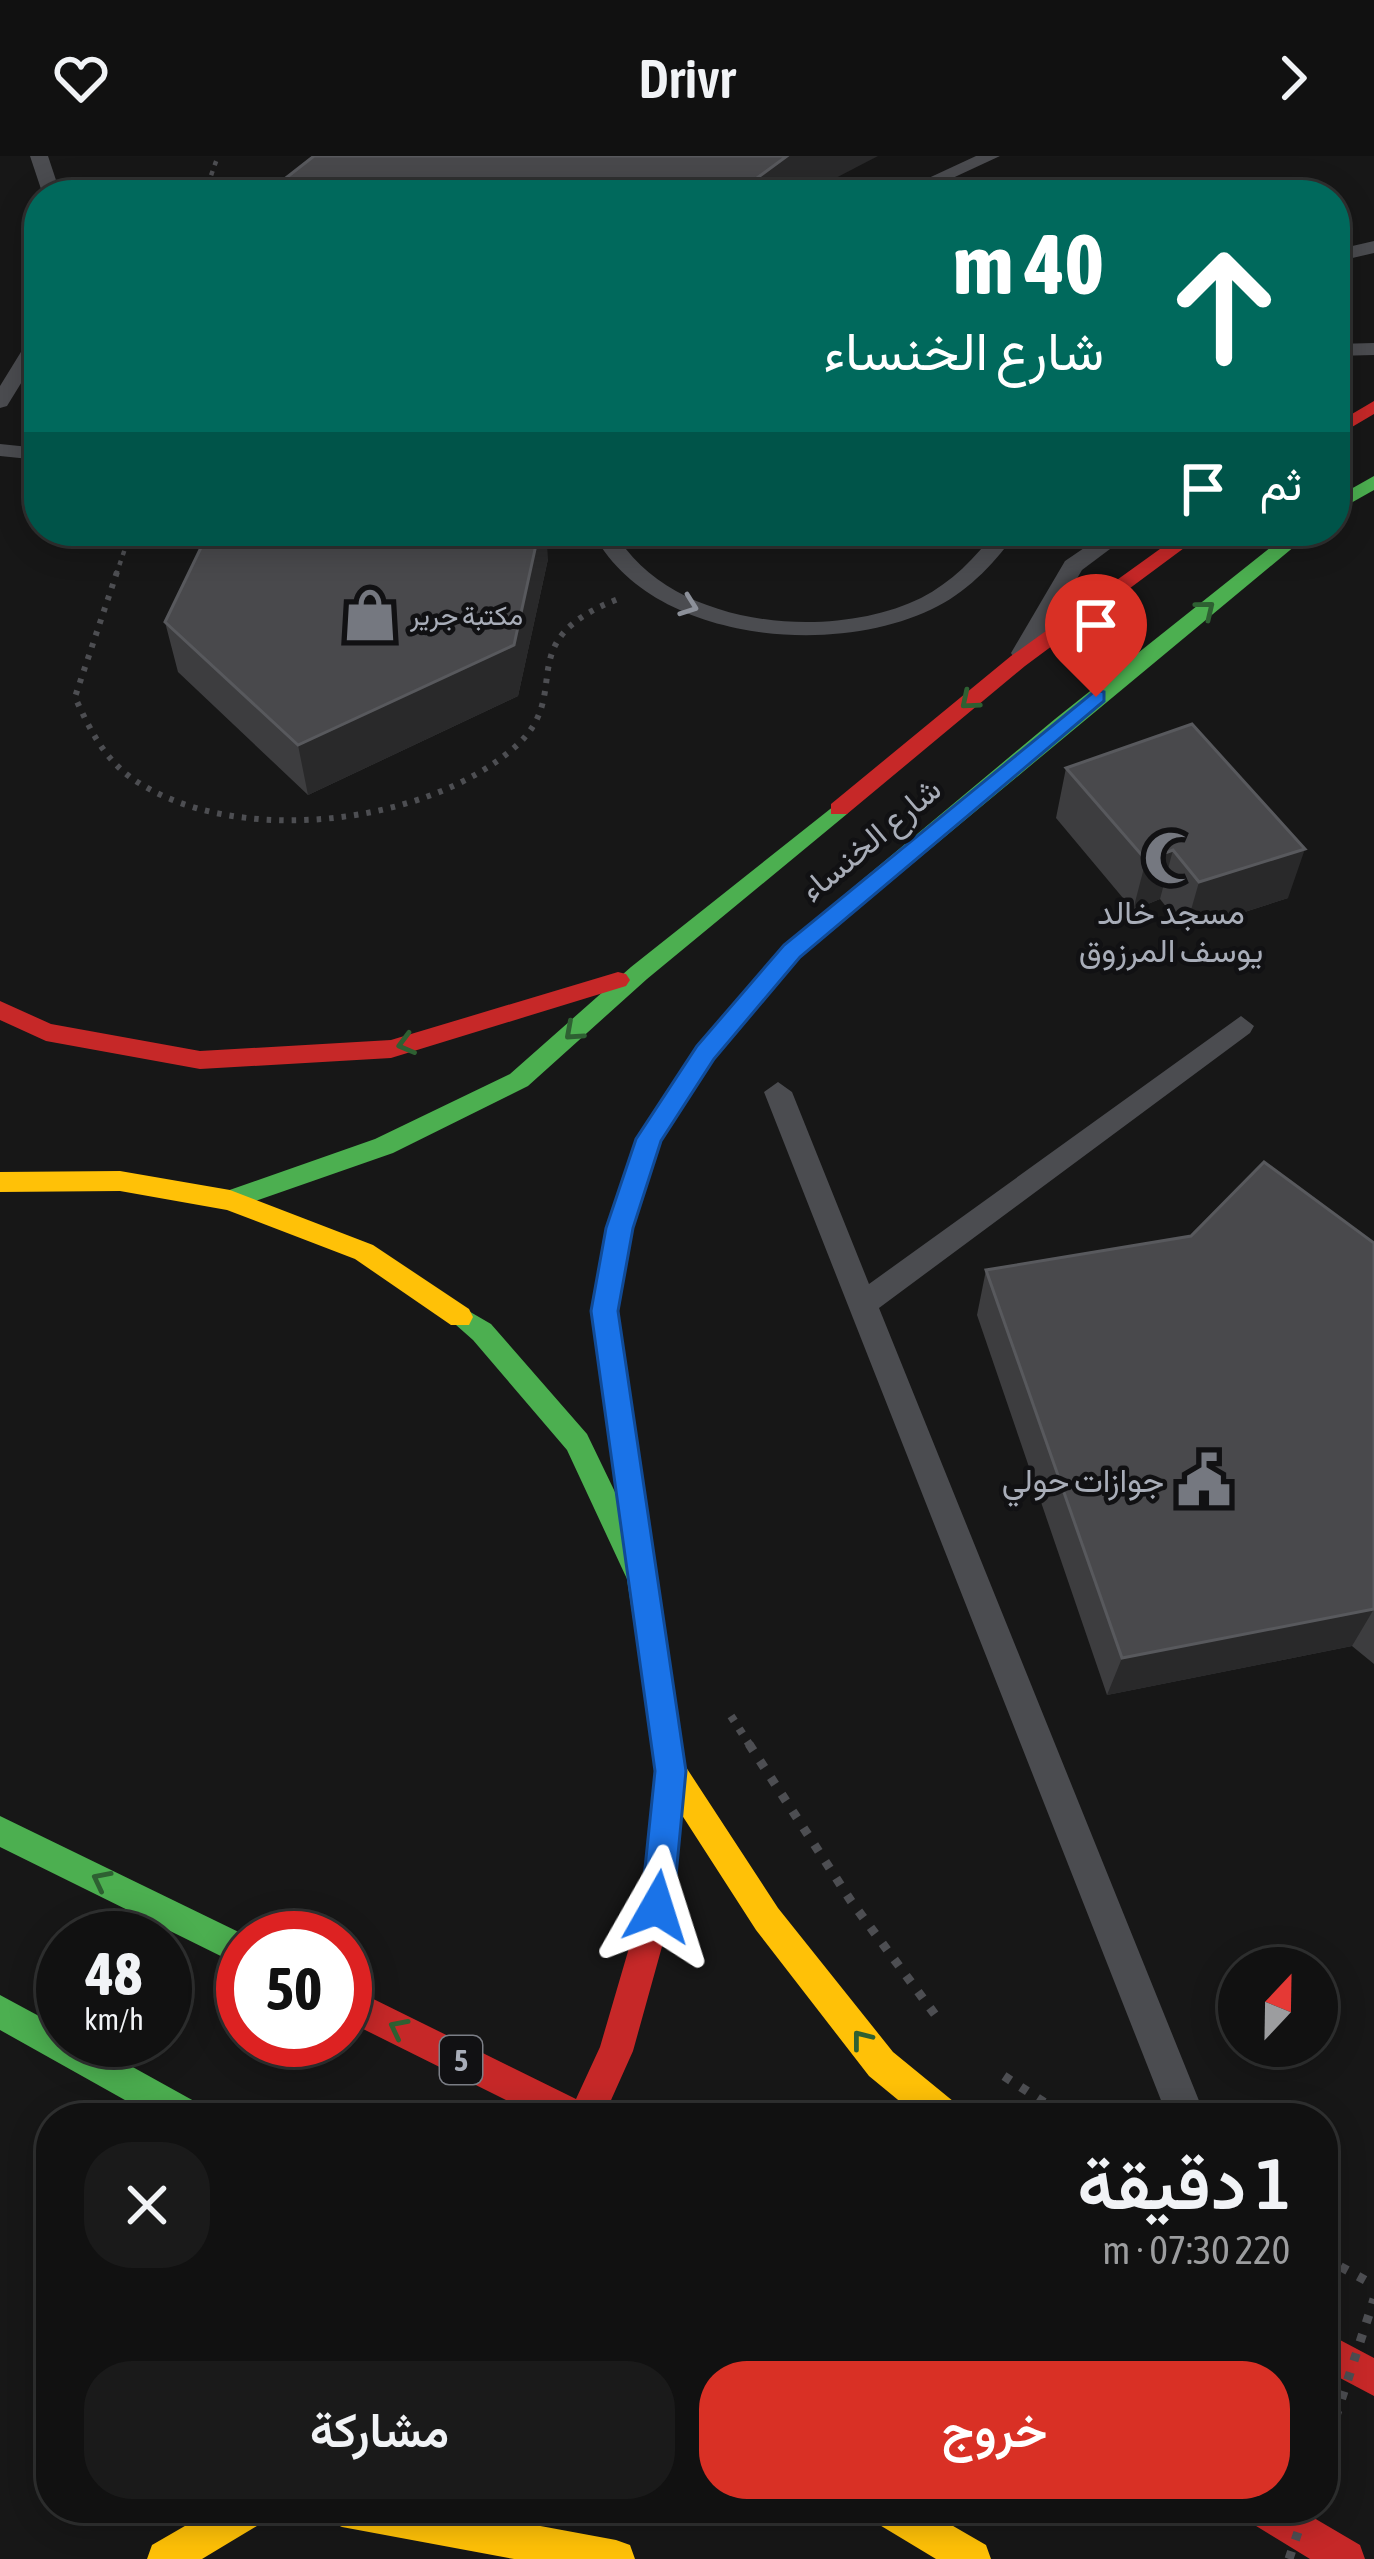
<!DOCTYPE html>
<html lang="ar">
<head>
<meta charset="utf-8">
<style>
  :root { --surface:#111; --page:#1a1a1a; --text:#f1f3f6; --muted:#9c9d9f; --line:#303131; --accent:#d93025 }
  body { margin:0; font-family:"Asap Condensed",Vazirmatn,sans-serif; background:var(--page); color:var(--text); direction:rtl; height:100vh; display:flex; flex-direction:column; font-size:45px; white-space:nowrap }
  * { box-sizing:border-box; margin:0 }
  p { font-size:39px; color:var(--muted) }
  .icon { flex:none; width:66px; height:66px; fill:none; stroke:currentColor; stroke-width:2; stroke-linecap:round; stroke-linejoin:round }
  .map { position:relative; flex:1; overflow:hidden; direction:ltr }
  .panel { position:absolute; left:36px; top:1947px; width:1302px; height:420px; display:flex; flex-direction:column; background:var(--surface); border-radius:48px; box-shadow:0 6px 30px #0003,0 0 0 3px var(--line); direction:rtl }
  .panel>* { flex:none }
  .banner { position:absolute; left:24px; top:24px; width:1326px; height:366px; border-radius:48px; box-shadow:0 6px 30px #0003,0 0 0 3px var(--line); direction:rtl; background:#00695c; color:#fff; overflow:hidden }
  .needle { width:78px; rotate:22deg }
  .fabs { position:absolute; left:1218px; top:1791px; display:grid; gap:24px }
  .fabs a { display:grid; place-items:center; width:120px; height:120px; border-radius:50%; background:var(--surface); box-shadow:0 6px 30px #0003,0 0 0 3px var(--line); font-size:60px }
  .speed { position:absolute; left:36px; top:1755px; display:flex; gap:24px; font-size:60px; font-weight:700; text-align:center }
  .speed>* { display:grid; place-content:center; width:156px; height:156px; border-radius:50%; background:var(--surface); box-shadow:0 6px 30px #0003,0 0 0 3px var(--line); line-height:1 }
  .speed small { font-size:30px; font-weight:400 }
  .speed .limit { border:18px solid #d22; background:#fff; color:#111 }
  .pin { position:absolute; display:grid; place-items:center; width:102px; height:102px; color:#fff; margin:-123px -51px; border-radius:50% 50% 50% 0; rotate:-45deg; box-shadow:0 0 12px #0007 }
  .pin .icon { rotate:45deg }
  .me { position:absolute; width:132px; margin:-66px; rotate:6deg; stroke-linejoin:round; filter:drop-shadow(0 0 9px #0008) }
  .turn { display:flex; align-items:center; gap:42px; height:252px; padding:0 48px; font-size:54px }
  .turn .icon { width:156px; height:156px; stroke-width:2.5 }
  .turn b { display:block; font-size:84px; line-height:102px }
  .then { display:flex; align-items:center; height:114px; padding:0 48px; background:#0003; gap:24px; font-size:45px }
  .round { display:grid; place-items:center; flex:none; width:126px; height:126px; border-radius:48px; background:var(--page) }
  .summary { display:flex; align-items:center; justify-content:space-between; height:204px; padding:0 48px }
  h1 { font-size:72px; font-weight:600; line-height:90px }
  .primary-button { display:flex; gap:24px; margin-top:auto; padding:24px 48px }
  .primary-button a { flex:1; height:138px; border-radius:48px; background:var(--accent); color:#fff; font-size:48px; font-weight:600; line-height:138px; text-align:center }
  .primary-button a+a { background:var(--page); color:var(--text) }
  header { display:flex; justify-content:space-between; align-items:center; height:156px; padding:0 48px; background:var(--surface); font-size:54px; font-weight:600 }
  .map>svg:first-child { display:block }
</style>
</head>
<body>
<header><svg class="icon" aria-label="forward" viewBox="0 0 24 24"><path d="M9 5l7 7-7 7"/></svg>Drivr<svg class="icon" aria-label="heart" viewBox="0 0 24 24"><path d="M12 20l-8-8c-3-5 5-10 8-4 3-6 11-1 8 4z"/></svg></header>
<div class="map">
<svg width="1374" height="2403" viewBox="0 0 1374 2403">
  <rect width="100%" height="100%" fill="#171717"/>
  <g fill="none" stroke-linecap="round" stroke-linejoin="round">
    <!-- path-far3 -->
    <path stroke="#4d4e52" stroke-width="4.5" stroke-dasharray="4.5 6" stroke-linecap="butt" d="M 204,39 L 218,0
      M 116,419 L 129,381 L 125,375"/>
    <!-- path-far2 -->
    <path stroke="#4d4e52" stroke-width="6" stroke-dasharray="4.5 8" stroke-linecap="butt" d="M 117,416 L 75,541 C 89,572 104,603 133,623 C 233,692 425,670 515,591 C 577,536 507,486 618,443"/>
    <!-- path-far1 -->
    <path stroke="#4d4e52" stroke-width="8" stroke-dasharray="6 9" stroke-linecap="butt" d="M 731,1560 L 751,1591"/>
    <!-- path -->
    <path stroke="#4d4e52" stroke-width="9" stroke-dasharray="8 12" stroke-linecap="butt" d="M 749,1588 L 851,1745 L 939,1864
      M 1004,1920 L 1068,1962
      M 1323,2101 L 1374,2129"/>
    <!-- lane -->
    <path fill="#4b4c50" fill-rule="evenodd" d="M 30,0 L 48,0 L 61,39 L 43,39 Z
      M 976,0 L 1000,0 L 916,39 L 892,39 Z
      M 1374,85 L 1374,97 L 1335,106 L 1335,94 Z
      M 39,176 L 39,198 L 7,250 L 0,252 L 0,230 L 32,178 Z
      M 1374,187 L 1374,199 L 1335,200 L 1335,188 Z
      M 0,288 L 39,292 L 39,304 L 0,300 Z
      M 592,375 L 614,375 C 667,471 829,487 921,442 C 952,426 975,402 996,375 L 1018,375 C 996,405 971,433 938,450 C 838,503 648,487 592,375 Z
      M 1109,375 L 1134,375 L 1082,414 L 1030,502 L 1014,502 L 1011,497 L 1065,405 Z
      M 1241,860 L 1254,870 L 1250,877 L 879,1152 L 1206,1962 L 1168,1962 L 764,936 L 778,926 L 792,936 L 869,1128 Z"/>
    <!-- fast -->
    <path fill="#4caf50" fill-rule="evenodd" d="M 1374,320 L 1374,334 L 1335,356 L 1335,342 Z
      M 1291,375 L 1313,375 L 800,801 L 745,866 L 729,866 L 725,860 L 729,854 L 784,789 L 1055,563 Z
      M 839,646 L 850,653 L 847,658 L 647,823 L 528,930 L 393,997 L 230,1054 L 221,1051 L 217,1044 L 221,1037 L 375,983 L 510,918 L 631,811 Z
      M 460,1150 L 491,1168 L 587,1278 L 657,1423 L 686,1615 L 673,1751 L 668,1762 L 657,1767 L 646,1762 L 641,1751 L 656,1615 L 627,1423 L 567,1294 L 473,1184 L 447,1161 L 451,1153 Z
      M 0,1660 L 251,1782 L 243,1782 L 243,1811 L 0,1691 Z
      M 0,1839 L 63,1873 L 63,1884 L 84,1884 L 203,1950 L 208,1962 L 157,1962 L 0,1874 Z"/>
    <!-- slow -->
    <path fill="#ffc107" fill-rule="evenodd" d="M 120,1015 L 230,1034 L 373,1089 L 469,1153 L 473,1161 L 469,1169 L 451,1169 L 355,1103 L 227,1054 L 120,1035 L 0,1036 L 0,1016 Z
      M 671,1600 L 682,1605 L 778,1752 L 893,1896 L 959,1950 L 964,1962 L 920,1962 L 869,1920 L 756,1774 L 660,1625 L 656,1615 L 660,1605 Z
      M 216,2352 L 271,2352 L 265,2365 L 202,2403 L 147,2403 L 152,2389 Z
      M 323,2352 L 444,2352 L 616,2384 L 630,2389 L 635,2403 L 514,2403 L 342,2371 L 329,2365 Z
      M 867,2352 L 922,2352 L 986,2389 L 991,2403 L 936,2403 L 873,2365 Z"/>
    <!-- jam -->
    <path fill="#c62828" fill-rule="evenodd" d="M 1374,245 L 1374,258 L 1335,281 L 1335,268 Z
      M 1185,375 L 1207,375 L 1025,510 L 847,658 L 831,658 L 831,648 L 1011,500 Z
      M 618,816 L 626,818 L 630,824 L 626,830 L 391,902 L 200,913 L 46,885 L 0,864 L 0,845 L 51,868 L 200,895 L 391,884 Z
      M 737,851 L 749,860 L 714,903 L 661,985 L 632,1072 L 617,1155 L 646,1355 L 642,1364 L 632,1367 L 622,1364 L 618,1355 L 591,1155 L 606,1072 L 640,976 L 696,891 L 729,854 Z
      M 657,1735 L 668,1740 L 673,1751 L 633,1895 L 603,1962 L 542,1962 L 345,1864 L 345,1829 L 576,1943 L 600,1891 L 641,1751 L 646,1740 Z
      M 1323,2175 L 1374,2202 L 1374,2240 L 1323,2213 Z
      M 1242,2352 L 1297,2352 L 1360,2389 L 1365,2403 L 1310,2403 L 1248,2365 Z"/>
    <!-- path-bridge -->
    <path stroke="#4d4e52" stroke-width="9" stroke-dasharray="8 12" stroke-linecap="butt" d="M 1323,2300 L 1374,2143
      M 1289,2403 L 1306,2352"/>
  </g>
  <!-- wall -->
  <path fill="#3d3d3f" d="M 548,403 L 518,540 L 308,639 L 178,516 L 165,466 Z
    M 1066,612 L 1288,742 L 1185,775 L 1160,743 L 1133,754 L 1056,662 Z
    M 1374,1087 L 1374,1508 L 1352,1490 L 1107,1539 L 977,1159 L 986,1114 Z"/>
  <!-- shaded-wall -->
  <path fill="#29292a" d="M 787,0 L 878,0 L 803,39 L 734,39 Z
    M 539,375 L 546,375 L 548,403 L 518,540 L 308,639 L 298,589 Z
    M 1305,693 L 1288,742 L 1185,775 L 1199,726 Z
    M 1173,694 L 1160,743 L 1133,754 L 1146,704 Z
    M 1374,1453 L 1352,1490 L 1107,1539 L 1122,1502 Z"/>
  <!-- building -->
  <path fill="#49494c" stroke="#58595d" stroke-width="3" d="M 314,0 L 787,0 L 734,39 L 264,39 Z
    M 209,375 L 539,375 L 514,489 L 298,589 L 165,466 Z
    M 1192,568 L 1305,693 L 1199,726 L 1173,694 L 1146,704 L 1066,612 Z
    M 1264,1006 L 1374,1087 L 1374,1453 L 1122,1502 L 986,1114 L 1191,1080 Z"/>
  <!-- one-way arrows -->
  <defs><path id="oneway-chevron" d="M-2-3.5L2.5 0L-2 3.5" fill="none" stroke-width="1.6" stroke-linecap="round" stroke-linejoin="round" transform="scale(3)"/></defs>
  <use stroke="#8c9099" href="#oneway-chevron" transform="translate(689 450) rotate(20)"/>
  <g stroke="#2e6032">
    <use href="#oneway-chevron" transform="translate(1206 453) rotate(-39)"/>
    <use href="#oneway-chevron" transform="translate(969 545) rotate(140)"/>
    <use href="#oneway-chevron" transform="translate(573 876) rotate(138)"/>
    <use href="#oneway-chevron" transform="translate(406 888) rotate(165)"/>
    <use href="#oneway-chevron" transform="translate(101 1724) rotate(-153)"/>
    <use href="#oneway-chevron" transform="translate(398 1872) rotate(-153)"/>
    <use href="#oneway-chevron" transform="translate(861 1883) rotate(-128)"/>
  </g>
  <!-- route -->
  <path fill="#1a73e8" stroke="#114b97" stroke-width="3" d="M 1096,534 L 1104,536 L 1104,545 L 800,801 L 714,903 L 661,985 L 633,1072 L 618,1155 L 686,1615 L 673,1751 L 668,1763 L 657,1767 L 646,1763 L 641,1751 L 655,1615 L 591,1155 L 606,1072 L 636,983 L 697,890 L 784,789 Z"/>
  <!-- icons -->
  <defs>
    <symbol id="shop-bare" viewBox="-9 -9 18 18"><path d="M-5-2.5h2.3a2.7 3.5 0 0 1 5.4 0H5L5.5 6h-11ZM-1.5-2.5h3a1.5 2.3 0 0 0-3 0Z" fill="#757880" stroke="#111113" stroke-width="2.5" paint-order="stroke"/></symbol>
    <symbol id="mosque-bare" viewBox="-9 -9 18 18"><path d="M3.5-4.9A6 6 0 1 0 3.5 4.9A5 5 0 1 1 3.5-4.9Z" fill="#757880" stroke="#111113" stroke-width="2.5" paint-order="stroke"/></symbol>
    <symbol id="civic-bare" viewBox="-9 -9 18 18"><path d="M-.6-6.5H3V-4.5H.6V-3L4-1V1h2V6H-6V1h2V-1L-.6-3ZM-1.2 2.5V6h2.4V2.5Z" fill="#757880" stroke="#111113" stroke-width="2.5" paint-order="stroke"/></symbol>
  </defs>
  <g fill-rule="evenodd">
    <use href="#shop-bare" x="332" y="421" width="76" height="76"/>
    <use href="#mosque-bare" x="1133" y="664" width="76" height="76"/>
    <use href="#civic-bare" x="1166" y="1286" width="76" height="76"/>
  </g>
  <g text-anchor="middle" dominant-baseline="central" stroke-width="9" stroke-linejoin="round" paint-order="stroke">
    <!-- far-poi labels -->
    <g font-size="27" fill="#a8adb8" stroke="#111113" text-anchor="start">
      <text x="410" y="459">مكتبة جرير</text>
    </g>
    <!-- shield labels -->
    <rect fill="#111113" stroke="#7b7e86" stroke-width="3" x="440" y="1880" width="42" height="48" rx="9"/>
    <g font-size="30" font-weight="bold" fill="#a8adb8">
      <text x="461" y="1904">5</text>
    </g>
    <!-- street labels -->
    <g font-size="33" fill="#a8adb8" stroke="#111113">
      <text transform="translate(870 683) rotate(-40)">شارع الخنساء</text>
    </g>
    <!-- poi labels -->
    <g font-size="33" fill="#a8adb8" stroke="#111113">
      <text x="1171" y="756">مسجد خالد<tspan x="1171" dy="38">يوسف المرزوق</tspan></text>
      <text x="1164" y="1324" text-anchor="end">جوازات حولي</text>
    </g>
  </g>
</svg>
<div class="fabs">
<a><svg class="needle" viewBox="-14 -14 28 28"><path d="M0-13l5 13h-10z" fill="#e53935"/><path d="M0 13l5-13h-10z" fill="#9c9d9f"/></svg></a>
</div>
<div class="speed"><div>48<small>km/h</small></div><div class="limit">50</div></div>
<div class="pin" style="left:1096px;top:541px;background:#d93025"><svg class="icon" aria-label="arrive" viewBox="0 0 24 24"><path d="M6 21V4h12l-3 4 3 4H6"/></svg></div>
<svg class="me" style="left:657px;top:1751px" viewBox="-20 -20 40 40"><path d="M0-17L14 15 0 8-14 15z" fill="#1a73e8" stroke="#fff" stroke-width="4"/></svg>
<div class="banner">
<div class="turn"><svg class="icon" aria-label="ahead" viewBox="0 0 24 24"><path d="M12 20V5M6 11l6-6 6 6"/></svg><div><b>40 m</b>شارع الخنساء</div></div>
<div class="then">ثم<svg class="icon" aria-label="arrive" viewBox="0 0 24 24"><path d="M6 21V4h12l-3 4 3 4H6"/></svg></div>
</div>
<section class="panel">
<div class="summary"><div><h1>1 دقيقة</h1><p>220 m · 07:30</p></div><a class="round"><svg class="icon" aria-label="close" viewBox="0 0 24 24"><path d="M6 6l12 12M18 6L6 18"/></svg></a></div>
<div class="primary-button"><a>خروج</a><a>مشاركة</a></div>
</section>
</div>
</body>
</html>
